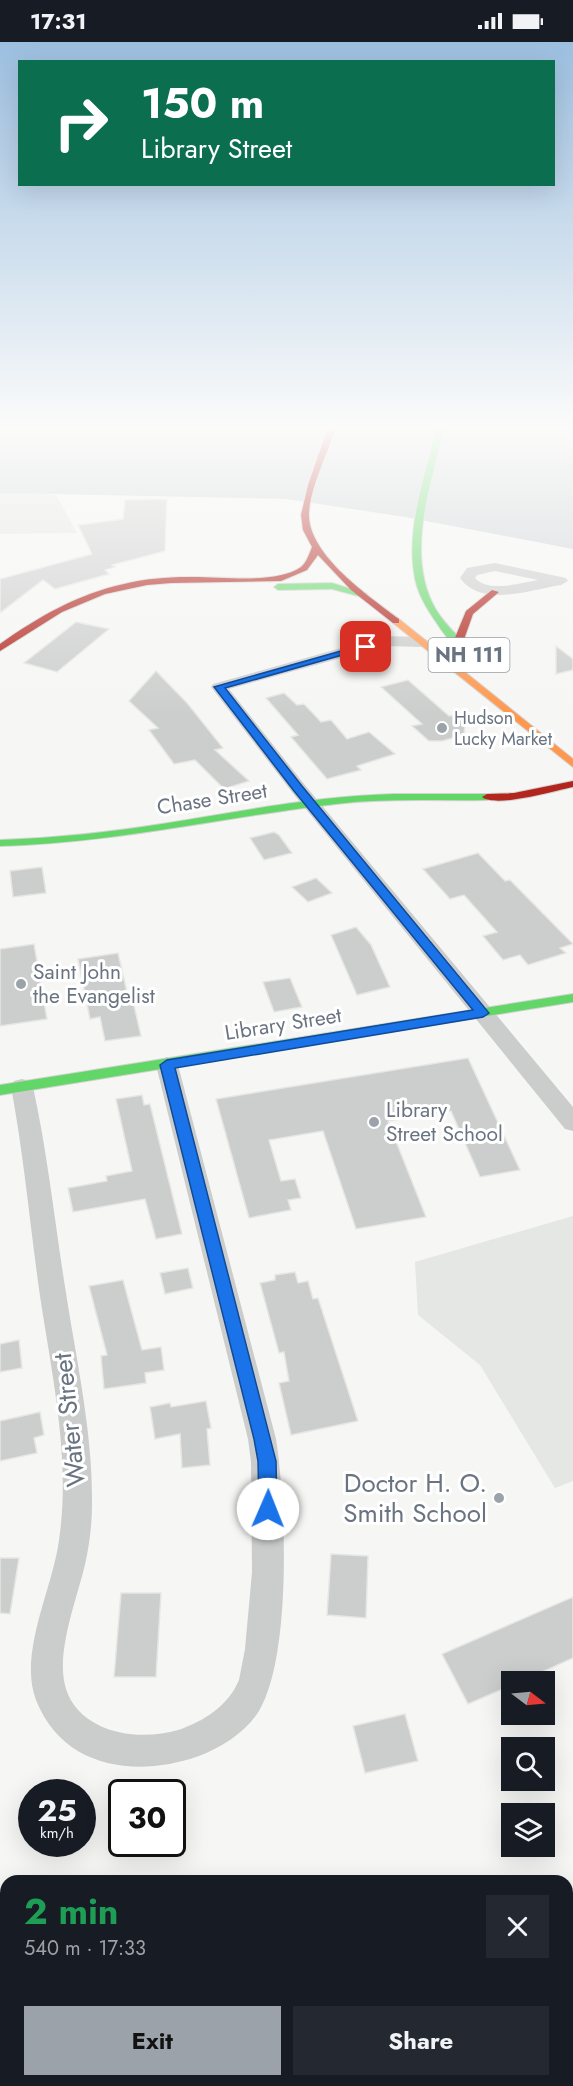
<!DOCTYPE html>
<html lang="en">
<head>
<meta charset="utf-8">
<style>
  :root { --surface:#171b24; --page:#242831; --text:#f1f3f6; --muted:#9ea1a6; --accent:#9ba2aa }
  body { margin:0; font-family:Jost,sans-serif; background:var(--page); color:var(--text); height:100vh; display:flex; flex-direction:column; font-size:22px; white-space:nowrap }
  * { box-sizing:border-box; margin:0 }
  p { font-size:20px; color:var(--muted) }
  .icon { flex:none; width:33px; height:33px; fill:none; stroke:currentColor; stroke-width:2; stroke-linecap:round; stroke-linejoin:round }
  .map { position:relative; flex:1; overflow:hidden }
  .drawer { position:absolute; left:0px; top:1833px; width:573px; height:212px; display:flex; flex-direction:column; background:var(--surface); border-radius:18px 18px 0 0; box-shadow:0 6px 24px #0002 }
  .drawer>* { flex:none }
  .hud { position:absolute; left:18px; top:18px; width:537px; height:126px; border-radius:0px; box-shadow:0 6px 24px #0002; background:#0b6e4f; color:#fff; overflow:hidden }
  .needle { width:39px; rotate:106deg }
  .tools { position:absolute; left:501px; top:1629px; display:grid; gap:12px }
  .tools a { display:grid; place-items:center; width:54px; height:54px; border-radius:0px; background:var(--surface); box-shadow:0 6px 24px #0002; font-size:30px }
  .speed { position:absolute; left:18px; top:1737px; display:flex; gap:12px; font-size:30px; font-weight:700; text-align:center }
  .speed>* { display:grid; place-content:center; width:78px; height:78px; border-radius:50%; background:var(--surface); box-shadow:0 6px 24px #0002; line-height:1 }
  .speed small { font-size:15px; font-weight:400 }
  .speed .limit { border:3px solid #111; border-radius:9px; background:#fff; color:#111 }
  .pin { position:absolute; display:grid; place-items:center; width:51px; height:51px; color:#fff; margin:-26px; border-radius:12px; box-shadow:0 3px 9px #0006 }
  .me { position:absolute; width:66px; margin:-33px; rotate:1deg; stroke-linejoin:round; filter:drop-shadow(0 0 4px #0008) }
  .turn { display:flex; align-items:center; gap:21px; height:126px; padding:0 24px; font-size:27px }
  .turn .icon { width:78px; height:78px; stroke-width:2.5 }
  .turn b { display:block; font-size:42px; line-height:51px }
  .round { display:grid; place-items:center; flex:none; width:63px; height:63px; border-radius:0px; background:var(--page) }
  .summary { display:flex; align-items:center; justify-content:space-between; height:102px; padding:0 24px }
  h1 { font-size:36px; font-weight:700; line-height:45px; color:#1e9e55 }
  .button { display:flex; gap:12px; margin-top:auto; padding:12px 24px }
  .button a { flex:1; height:69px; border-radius:0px; background:var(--accent); color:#111; font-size:24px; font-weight:700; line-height:69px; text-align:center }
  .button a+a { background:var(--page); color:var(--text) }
  .status { display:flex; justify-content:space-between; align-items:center; height:42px; padding:0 30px; background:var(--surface); direction:ltr }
  .status svg { height:16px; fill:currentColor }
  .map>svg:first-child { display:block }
</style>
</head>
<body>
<div class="status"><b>17:31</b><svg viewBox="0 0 49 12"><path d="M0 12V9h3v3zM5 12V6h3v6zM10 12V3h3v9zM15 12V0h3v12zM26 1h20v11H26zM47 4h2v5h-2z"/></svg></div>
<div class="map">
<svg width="573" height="2044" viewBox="0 0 573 2044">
  <rect width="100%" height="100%" fill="#f6f6f5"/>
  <!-- green -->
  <path fill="#e4e7e3" d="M 0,450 L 56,453 L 77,491 L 0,492 Z
    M 573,1174 L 573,1439 L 555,1446 L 480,1323 L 418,1273 L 415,1220 Z
    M 79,2039 L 79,2038 L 363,2039 L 363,2044 L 79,2044 Z"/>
  <!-- water -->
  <path fill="#cbd0d4" d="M 0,388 L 573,388 L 573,507 L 405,475 L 286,457 L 0,451 Z"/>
  <!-- building -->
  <path fill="#cccdcd" stroke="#e6e6e4" stroke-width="1.5" d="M 167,457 L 165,509 L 112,523 L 115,525 L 105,528 L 109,532 L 55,547 L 43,538 L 0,571 L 0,537 L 92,512 L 78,483 L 123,477 L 125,458 Z
    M 76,580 L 109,587 L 57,630 L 24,621 Z
    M 556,604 L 573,617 L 573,628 L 556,632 Z
    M 156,629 L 187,661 L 223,706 L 215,708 L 249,739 L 224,747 L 195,718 L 174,722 L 149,688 L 158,686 L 129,659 Z
    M 408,638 L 449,674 L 455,673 L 465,682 L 464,693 L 442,699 L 429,699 L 412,684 L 422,682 L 381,645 Z
    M 284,651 L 297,663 L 304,662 L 321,680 L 331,678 L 347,697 L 369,690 L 395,712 L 357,724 L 361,728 L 327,737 L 291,695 L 298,693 L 266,656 Z
    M 274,790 L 279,793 L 292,811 L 264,818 L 250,796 Z
    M 478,811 L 505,839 L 510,838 L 573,902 L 560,906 L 566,911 L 528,923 L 520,913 L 503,918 L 483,894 L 497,890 L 464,853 L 450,857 L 423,827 Z
    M 42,825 L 46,851 L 13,855 L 10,829 Z
    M 316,836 L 332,851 L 308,860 L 292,845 Z
    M 356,885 L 371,903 L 390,945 L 357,953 L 331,893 Z
    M 34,902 L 47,977 L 0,984 L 0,907 Z
    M 118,911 L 129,959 L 133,959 L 141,994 L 105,999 L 100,975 L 90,977 L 78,917 Z
    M 290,936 L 302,965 L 274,970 L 263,940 Z
    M 468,1016 L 520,1128 L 480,1135 L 451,1069 L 388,1079 L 426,1175 L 356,1187 L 323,1089 L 269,1098 L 281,1139 L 295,1137 L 301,1156 L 288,1158 L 291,1168 L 249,1176 L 216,1057 Z
    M 142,1053 L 144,1063 L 150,1062 L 182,1192 L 156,1197 L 145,1157 L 73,1170 L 68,1146 L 107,1139 L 106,1134 L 132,1129 L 116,1057 Z
    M 188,1226 L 193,1246 L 165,1252 L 160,1231 Z
    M 295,1230 L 298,1241 L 308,1239 L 313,1257 L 318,1256 L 358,1379 L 291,1393 L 279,1341 L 289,1339 L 284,1310 L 279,1311 L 260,1241 L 275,1238 L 275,1233 Z
    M 123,1238 L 142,1308 L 161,1305 L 164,1328 L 145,1331 L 146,1341 L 104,1347 L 101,1314 L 107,1313 L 89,1244 Z
    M 19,1298 L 22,1326 L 0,1330 L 0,1302 Z
    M 206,1359 L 211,1386 L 207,1387 L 210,1423 L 182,1426 L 180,1392 L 155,1397 L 150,1365 L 170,1361 L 171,1365 Z
    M 40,1370 L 44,1393 L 34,1396 L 37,1411 L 0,1419 L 0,1379 Z
    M 331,1512 L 368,1514 L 366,1576 L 327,1573 Z
    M 0,1516 L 19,1516 L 10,1572 L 0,1571 Z
    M 121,1551 L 161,1551 L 156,1635 L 114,1635 Z
    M 573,1555 L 573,1616 L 520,1640 L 512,1640 L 512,1643 L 468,1662 L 442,1612 Z
    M 405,1672 L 418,1719 L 365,1731 L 353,1684 Z"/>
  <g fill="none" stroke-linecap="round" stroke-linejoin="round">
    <defs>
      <path id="fast" d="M 436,388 L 444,388 C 431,443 405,512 435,566 C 447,587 466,600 481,618 L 476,621 C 463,616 448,597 440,586 C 430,571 419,556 415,537 C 405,488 425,436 436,388 Z
        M 332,541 L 367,552 L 362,555 L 332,547 L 278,548 L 274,545 L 278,542 Z
        M 394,752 L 487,752 L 492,755 L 487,758 C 437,759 386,756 336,762 C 223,775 114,801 0,804 L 0,798 C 57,796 112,790 168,781 C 243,769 317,754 394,752 Z
        M 573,952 L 573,960 L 0,1053 L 0,1043 Z"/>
      <path id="slow" d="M 393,577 L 399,577 L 573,717 L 573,725 L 393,581 Z"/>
      <path id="jam" d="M 327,388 L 335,388 C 327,413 310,446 309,472 C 308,513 370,555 399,577 L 399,581 L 393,581 L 351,548 L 318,513 L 307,528 L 281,539 L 171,541 L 147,543 L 105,552 L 62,570 L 0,609 L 0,602 C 38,575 78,552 124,542 C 144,537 166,535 188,535 C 218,534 276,543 301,525 C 307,520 309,512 312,505 L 303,488 L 301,473 L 308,443 Z
        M 492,548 L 499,550 L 473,572 L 462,603 L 454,605 L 452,603 L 466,569 Z
        M 573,739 L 573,745 C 554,749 496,766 482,755 L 487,752 L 514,751 Z"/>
    </defs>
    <!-- fast casing -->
    <use href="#fast" stroke="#d2d2d2" stroke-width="2"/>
    <!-- slow casing -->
    <use href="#slow" stroke="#d2d2d2" stroke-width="2"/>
    <!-- jam casing -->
    <use href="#jam" stroke="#d2d2d2" stroke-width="2"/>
    <!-- street -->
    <path fill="#cbcccc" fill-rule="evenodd" d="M 495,521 L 566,536 L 568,539 L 561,543 C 530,548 481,566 460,536 L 467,526 ZM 495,529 L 538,538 C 520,541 488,551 475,536 L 477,533 Z
      M 384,594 L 422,595 L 430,600 L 422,605 L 385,604 L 229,647 L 304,742 L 573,1065 L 573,1089 L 565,1087 L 292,750 L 211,645 L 213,642 Z
      M 167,1015 L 175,1018 L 178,1023 L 276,1397 C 286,1461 292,1613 259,1669 C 246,1690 222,1705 199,1714 C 137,1736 63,1727 36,1658 C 18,1611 53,1546 59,1498 C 71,1417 52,1334 40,1254 C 30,1184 24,1114 11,1045 L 14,1039 L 22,1037 L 30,1039 L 33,1045 C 48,1113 55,1183 66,1251 C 77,1322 93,1392 92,1463 C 92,1480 90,1497 87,1513 C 80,1551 54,1609 66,1647 C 80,1691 139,1700 178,1688 C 203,1680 229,1663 239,1638 L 245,1607 L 252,1530 L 251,1420 L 248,1397 L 156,1023 L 159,1018 Z"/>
    <!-- fast -->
    <use href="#fast" fill="#63d668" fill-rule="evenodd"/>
    <!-- slow -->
    <use href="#slow" fill="#ff974d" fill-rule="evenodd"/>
    <!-- jam -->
    <use href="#jam" fill="#b3261e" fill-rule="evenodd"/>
  </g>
  <!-- sky -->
  <linearGradient id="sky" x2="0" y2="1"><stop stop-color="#9cbfe0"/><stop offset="0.57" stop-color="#fbfbfa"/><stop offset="1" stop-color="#fbfbfa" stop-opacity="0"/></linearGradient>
  <rect width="573" height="675" fill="url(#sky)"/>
  <!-- route -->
  <path fill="#1a73e8" stroke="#114b97" stroke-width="1.5" d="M 362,603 L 371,605 L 225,646 L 302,744 L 489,971 L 483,975 L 175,1026 L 276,1419 L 277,1467 L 274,1473 L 268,1475 L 262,1473 L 259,1467 L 258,1419 L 254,1397 L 160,1023 L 167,1018 L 473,968 L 294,749 L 214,645 Z"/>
  <!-- markers -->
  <g fill="#9ba2aa" stroke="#fff" stroke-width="2">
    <circle cx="442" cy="686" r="6"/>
    <circle cx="21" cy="942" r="6"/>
    <circle cx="374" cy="1080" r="6"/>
    <circle cx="499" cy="1456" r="6"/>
  </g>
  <g text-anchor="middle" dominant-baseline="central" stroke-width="6" stroke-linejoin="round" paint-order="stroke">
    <!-- far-poi labels -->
    <g font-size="18" fill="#6a7481" stroke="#fff" text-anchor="start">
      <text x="454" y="676">Hudson<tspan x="454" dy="21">Lucky Market</tspan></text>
    </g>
    <!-- shield labels -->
    <rect fill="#fff" stroke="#979ea7" stroke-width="1.5" x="428.5" y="596" width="81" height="34" rx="4.5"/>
    <g font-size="20" font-weight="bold" fill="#6a7481">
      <text x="469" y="613">NH 111</text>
    </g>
    <!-- street labels -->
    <g font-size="21" fill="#6a7481" stroke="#fff">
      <text transform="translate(212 757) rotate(-9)">Chase Street</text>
      <text transform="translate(283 982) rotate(-9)">Library Street</text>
    </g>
    <!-- poi labels -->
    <g font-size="21" fill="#6a7481" stroke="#fff" text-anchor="start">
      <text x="33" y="930">Saint John<tspan x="33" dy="24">the Evangelist</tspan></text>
      <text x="386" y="1068">Library<tspan x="386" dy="24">Street School</tspan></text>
    </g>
    <!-- near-street labels -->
    <g font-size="26" fill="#6a7481" stroke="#fff">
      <text transform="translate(69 1378) rotate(-96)">Water Street</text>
    </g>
    <!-- near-poi labels -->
    <g font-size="26" fill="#6a7481" stroke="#fff" text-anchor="end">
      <text x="487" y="1441">Doctor H. O.<tspan x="487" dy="30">Smith School</tspan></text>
    </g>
  </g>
</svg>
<div class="tools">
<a><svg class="needle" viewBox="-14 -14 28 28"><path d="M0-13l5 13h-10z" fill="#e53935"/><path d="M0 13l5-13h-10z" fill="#9ea1a6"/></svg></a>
<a><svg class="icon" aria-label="search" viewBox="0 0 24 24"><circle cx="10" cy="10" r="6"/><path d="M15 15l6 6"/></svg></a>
<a><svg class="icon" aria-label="layers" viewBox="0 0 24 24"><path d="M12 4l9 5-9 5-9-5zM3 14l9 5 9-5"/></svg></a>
</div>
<div class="speed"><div>25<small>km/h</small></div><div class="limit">30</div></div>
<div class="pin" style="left:366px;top:605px;background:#d93025"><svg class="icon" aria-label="arrive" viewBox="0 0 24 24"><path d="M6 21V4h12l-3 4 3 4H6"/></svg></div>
<svg class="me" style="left:268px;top:1467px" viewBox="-20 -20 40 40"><circle r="19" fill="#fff"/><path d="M0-13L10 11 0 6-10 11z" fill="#1a73e8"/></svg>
<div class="hud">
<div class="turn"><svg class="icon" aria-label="right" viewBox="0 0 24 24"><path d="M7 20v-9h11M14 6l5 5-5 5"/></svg><div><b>150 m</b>Library Street</div></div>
</div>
<section class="drawer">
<div class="summary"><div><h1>2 min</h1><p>540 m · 17:33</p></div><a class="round"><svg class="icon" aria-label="close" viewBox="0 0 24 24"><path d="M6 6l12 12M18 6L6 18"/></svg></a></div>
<div class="button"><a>Exit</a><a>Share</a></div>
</section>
</div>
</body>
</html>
